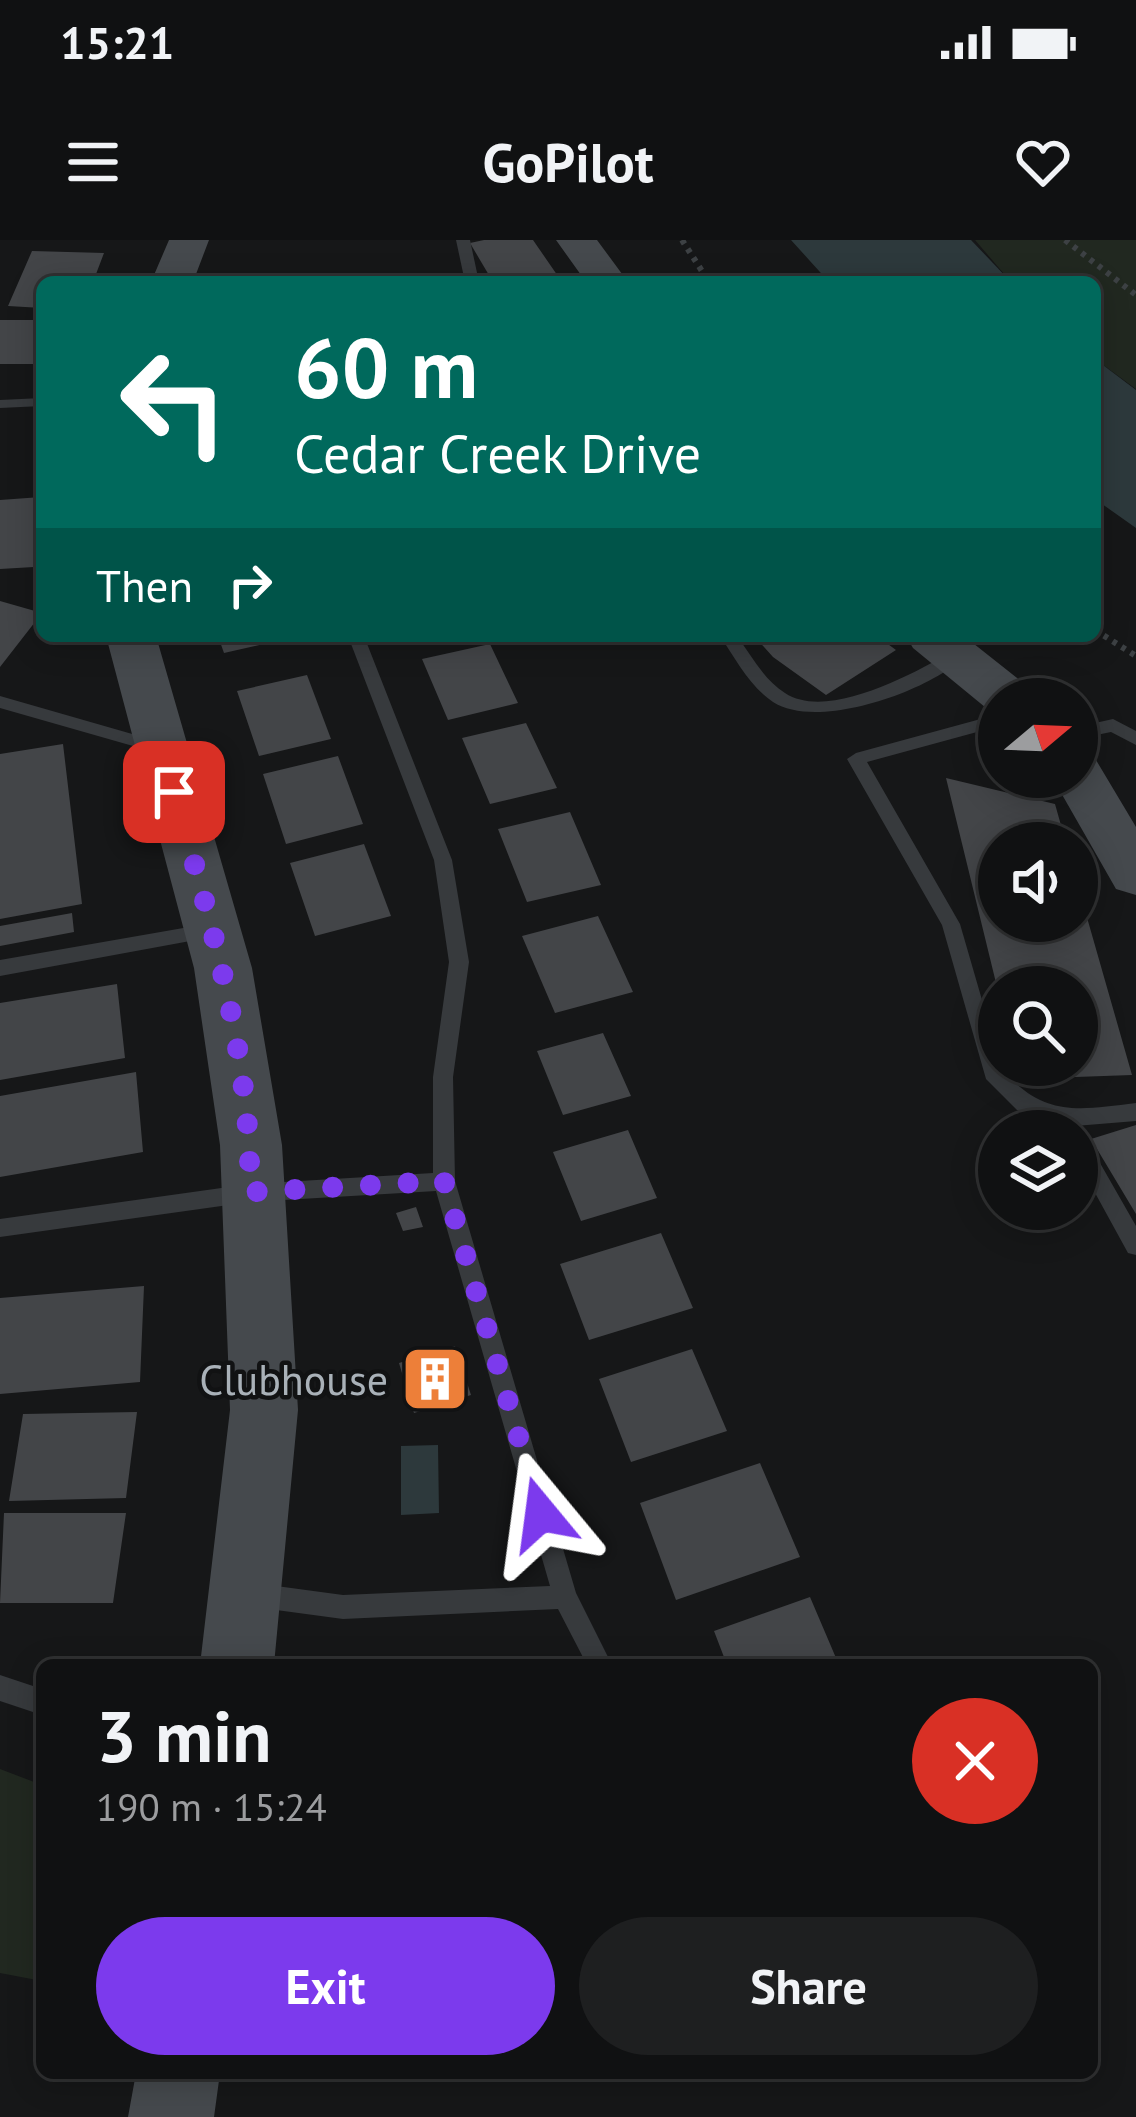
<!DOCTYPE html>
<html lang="en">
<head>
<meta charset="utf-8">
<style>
  :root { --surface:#101112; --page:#1e1f20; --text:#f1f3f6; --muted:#9c9d9f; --line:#303132; --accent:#7c3aed }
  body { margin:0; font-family:"PT Sans",sans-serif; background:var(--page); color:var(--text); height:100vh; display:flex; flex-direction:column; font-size:45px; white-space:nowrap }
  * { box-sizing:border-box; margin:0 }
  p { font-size:39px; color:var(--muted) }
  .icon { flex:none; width:66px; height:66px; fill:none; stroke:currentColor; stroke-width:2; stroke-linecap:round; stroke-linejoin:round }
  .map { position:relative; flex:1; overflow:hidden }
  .side { position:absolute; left:36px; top:1419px; width:1062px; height:420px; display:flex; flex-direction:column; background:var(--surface); border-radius:18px; box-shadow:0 6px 30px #0003,0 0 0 3px var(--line) }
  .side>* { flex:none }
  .guide { position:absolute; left:36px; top:36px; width:1065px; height:366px; border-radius:18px; box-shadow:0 6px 30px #0003,0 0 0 3px var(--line); background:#00695c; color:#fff; overflow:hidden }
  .needle { width:78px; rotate:71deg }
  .controls { position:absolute; left:978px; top:438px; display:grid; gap:24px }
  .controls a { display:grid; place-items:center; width:120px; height:120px; border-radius:50%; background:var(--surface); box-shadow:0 6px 30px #0003,0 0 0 3px var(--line); font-size:60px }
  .pin { position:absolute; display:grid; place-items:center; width:102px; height:102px; color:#fff; margin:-51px; border-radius:24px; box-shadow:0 6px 18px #0006 }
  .me { position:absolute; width:132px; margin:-66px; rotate:344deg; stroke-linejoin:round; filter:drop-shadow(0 0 9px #0008) }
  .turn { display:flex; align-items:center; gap:42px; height:252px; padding:0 60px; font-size:54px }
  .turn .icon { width:156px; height:156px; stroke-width:2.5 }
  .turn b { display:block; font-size:84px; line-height:102px }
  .then { display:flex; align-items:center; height:114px; padding:0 60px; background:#0003; gap:24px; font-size:45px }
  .round { display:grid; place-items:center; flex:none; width:126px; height:126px; border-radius:63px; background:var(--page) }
  .head { display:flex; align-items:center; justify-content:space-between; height:204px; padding:0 60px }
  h1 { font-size:72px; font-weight:700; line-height:90px }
  .action { display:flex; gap:24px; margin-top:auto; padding:24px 60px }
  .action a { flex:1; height:138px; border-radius:72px; background:var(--accent); color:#fff; font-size:48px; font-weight:700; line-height:138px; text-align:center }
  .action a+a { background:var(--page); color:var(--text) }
  .status { display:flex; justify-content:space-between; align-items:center; height:84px; padding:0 60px; background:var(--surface); direction:ltr }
  .status svg { height:33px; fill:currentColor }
  header { display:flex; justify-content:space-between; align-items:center; height:156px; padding:0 60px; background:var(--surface); font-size:54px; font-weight:700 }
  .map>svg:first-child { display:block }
</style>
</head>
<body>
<div class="status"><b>15:21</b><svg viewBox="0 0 49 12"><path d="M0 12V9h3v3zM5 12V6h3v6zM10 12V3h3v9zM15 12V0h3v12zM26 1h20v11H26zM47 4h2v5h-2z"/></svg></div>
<header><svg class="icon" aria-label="menu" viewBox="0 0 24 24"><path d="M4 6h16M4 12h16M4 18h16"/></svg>GoPilot<svg class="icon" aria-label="heart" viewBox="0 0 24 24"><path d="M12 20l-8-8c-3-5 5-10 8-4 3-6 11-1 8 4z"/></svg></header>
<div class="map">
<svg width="1136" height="1877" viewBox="0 0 1136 1877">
  <rect width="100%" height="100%" fill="#161718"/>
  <!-- green -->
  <path fill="#212820" d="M 975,0 L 1136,0 L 1136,149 L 1095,119 L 1095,42 L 1011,42 Z
    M 0,1529 L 42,1545 L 42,1741 L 0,1733 Z"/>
  <!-- water -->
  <path fill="#2d393c" d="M 791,0 L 971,0 L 1011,42 L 829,42 Z
    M 1095,119 L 1136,150 L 1136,288 L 1095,259 Z
    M 438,1205 L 439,1273 L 401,1275 L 401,1206 Z"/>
  <!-- building -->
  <path fill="#434548" d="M 484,0 L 533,0 L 562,42 L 493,42 L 470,3 Z
    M 32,11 L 104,13 L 93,42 L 42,42 L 42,68 L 8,66 Z
    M 0,80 L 42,80 L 42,124 L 0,124 Z
    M 41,257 L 34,327 L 0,329 L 0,260 Z
    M 0,361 L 42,373 L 0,427 Z
    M 218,396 L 290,396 L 290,398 L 224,413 Z
    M 754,396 L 877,396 L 896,410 L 826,455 L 773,417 Z
    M 490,404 L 518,463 L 448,480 L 422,419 Z
    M 307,435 L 331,499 L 259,516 L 237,451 Z
    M 526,483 L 557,548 L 490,564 L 462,498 Z
    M 63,504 L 82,664 L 0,679 L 0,514 Z
    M 338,516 L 363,584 L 286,604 L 263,534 Z
    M 946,538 L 1055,564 L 1066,603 L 999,603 L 999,681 L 1077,681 L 1078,646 L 1132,835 L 1019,839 L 1015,825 L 1077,825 L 1077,747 L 997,747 Z
    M 570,572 L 601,645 L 527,662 L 498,589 Z
    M 364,604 L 391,676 L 315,696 L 290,623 Z
    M 72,673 L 74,692 L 0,706 L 0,686 Z
    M 598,676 L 633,752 L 555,773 L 522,696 Z
    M 117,744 L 125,818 L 0,840 L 0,763 Z
    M 603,793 L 631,856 L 563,875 L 537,811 Z
    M 136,832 L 143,912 L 0,937 L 0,856 Z
    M 1136,885 L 1136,974 L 1091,899 Z
    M 628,890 L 657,958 L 581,981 L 553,912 Z
    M 416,967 L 423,987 L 403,991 L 396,973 Z
    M 661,993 L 693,1068 L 589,1100 L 560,1024 Z
    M 144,1046 L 140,1142 L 0,1154 L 0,1058 Z
    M 455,1106 L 471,1155 L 414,1173 L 399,1123 Z
    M 692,1109 L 727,1191 L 631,1222 L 599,1139 Z
    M 137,1172 L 126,1258 L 9,1261 L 23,1174 Z
    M 760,1223 L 800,1317 L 676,1360 L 640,1263 Z
    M 4,1273 L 126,1273 L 113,1363 L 0,1363 Z
    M 810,1357 L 839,1425 L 727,1425 L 714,1391 Z"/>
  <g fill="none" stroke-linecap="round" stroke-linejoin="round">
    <!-- path -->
    <path stroke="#3d4144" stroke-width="6" stroke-dasharray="4.5 6" stroke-linecap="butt" d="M 682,0 L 709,42
      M 1065,0 L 1136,55
      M 1095,390 L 1136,416"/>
    <!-- lane -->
    <path fill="#373a3d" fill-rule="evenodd" d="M 456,0 L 470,0 L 479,42 L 465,42 Z
      M 42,158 L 42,166 L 0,168 L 0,160 Z
      M 348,396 L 364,396 L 452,620 L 469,722 L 453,837 L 455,941 L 576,1353 L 612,1425 L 587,1425 L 558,1369 L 343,1379 L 254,1367 L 245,1364 L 242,1355 L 245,1346 L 254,1343 L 343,1355 L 550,1346 L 436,951 L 250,962 L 0,997 L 0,979 L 250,944 L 433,933 L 433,837 L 449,722 L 434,620 Z
      M 720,396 L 737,396 C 751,415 764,440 785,453 C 827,481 913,434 951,412 L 957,410 L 965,416 C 930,451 818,491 773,462 C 750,447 735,418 720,396 Z
      M 0,456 L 167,504 L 170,508 L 161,514 L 0,468 Z
      M 999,474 L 999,486 L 867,522 L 960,684 L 1002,829 C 1044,878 1078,870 1136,863 L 1136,881 L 1075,886 L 1040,881 L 1017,870 L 986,839 L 942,685 L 847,519 L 856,513 Z
      M 1113,479 L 1136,491 L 1136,505 L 1111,492 L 1077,499 L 1077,487 Z
      M 212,683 L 221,690 L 212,697 L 0,736 L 0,720 Z
      M 1077,892 L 1084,895 L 1136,986 L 1136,1015 L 1128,1013 L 1077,920 Z
      M 0,1435 L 42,1449 L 42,1475 L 0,1461 Z"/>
    <!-- secondary -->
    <path fill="#45494d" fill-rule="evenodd" d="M 169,0 L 209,0 L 193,42 L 151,42 Z
      M 556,0 L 597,0 L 628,42 L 586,42 Z
      M 106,396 L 156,396 L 252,728 L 282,905 L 298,1170 L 274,1425 L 200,1425 L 230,1170 L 220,905 L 194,728 Z
      M 906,396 L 964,396 L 1027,446 L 1035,459 L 999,459 L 999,474 L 991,472 L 913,408 Z
      M 1077,515 L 1096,520 L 1136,587 L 1136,655 L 1116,649 L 1052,537 L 1077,537 Z
      M 136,1833 L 220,1833 L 214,1877 L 128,1877 Z"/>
  </g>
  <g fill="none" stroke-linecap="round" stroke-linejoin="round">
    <!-- route -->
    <path stroke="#7c3aed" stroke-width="21" stroke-dasharray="0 37.8" d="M 174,552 C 211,682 251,816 250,952 L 444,941 L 541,1274"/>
  </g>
  <!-- icons -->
  <defs>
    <symbol id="building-square" viewBox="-11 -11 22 22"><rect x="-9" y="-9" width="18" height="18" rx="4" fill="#ed7f39" stroke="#111213"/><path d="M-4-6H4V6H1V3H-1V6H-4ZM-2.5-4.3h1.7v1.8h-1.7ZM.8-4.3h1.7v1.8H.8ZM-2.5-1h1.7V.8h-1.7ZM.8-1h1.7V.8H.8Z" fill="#fff"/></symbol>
  </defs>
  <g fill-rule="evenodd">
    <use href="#building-square" x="397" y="1101" width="76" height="76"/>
  </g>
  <g text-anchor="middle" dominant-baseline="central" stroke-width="9" stroke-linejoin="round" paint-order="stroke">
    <!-- poi labels -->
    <g font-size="42" fill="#a9b1b8" stroke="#111213" text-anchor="end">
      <text x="388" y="1139">Clubhouse</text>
    </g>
  </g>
</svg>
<div class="controls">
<a><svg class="needle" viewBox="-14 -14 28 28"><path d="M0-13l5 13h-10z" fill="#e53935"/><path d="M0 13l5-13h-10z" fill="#9c9d9f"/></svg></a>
<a><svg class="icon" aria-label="sound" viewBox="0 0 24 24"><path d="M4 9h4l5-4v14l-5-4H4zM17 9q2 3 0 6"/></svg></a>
<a><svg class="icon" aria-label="search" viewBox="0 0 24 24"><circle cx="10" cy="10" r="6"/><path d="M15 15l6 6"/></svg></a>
<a><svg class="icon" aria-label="layers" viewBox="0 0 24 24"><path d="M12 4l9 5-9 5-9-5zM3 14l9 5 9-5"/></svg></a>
</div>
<div class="pin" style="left:174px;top:552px;background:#d93025"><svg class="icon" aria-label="arrive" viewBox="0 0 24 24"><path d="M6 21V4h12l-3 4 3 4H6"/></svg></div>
<svg class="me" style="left:541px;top:1274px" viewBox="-20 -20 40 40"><path d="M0-17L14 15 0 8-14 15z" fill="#7c3aed" stroke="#fff" stroke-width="4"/></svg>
<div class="guide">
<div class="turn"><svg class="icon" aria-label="left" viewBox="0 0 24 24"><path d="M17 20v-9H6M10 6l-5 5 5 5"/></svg><div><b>60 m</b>Cedar Creek Drive</div></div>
<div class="then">Then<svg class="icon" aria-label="right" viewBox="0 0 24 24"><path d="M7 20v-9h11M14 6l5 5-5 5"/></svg></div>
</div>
<section class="side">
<div class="head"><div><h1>3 min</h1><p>190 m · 15:24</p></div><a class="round" style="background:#d93025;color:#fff"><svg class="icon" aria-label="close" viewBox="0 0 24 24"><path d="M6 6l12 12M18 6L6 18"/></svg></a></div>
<div class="action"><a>Exit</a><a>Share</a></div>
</section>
</div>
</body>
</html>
